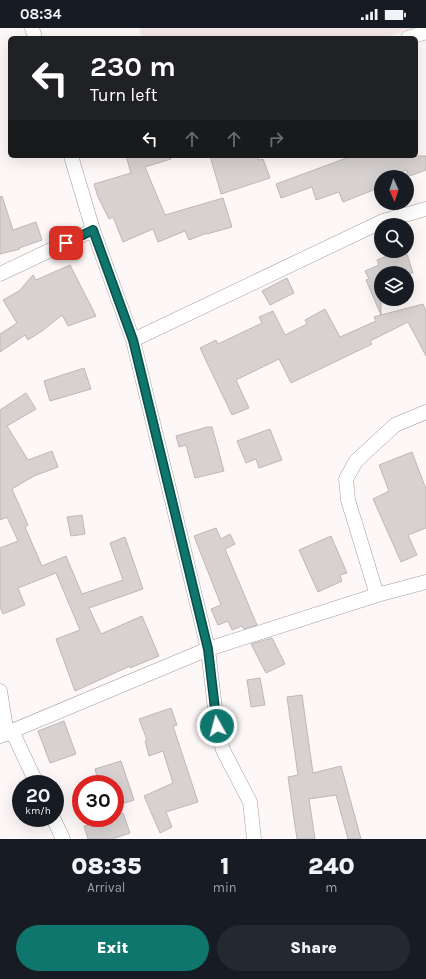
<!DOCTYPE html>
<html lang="en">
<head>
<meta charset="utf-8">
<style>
  :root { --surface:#171b24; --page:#242831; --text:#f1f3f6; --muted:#9ea1a6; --accent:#0f766e }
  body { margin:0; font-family:Karla,sans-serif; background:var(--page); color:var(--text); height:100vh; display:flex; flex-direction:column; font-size:15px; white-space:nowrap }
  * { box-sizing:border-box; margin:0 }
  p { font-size:13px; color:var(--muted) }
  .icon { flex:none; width:22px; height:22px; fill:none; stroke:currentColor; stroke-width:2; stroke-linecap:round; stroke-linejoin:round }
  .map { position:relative; height:811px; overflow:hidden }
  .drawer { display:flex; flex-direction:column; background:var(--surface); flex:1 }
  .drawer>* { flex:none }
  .banner { position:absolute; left:8px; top:8px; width:410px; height:122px; border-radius:6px; box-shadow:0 4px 16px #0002; background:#202124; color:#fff; overflow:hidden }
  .needle { width:26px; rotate:177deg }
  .tools { position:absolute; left:374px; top:142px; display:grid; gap:8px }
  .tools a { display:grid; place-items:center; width:40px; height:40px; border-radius:50%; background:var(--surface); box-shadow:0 4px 16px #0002; font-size:20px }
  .speed { position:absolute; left:12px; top:747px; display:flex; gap:8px; font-size:20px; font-weight:700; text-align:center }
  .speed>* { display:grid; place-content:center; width:52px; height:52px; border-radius:50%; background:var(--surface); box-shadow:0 4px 16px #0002; line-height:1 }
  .speed small { font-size:10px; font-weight:400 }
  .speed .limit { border:6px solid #d22; background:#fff; color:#111 }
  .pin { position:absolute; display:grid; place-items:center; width:34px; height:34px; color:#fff; margin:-17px; border-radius:8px; box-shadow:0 2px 6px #0006 }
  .me { position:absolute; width:44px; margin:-22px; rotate:353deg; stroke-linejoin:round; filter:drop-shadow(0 0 3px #0008) }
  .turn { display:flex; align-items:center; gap:14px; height:84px; padding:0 16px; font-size:18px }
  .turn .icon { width:52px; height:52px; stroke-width:2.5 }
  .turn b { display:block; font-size:28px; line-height:34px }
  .lanes { display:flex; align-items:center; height:38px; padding:0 16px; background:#0003; justify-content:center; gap:20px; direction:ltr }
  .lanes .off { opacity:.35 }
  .eta { display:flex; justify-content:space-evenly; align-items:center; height:68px; text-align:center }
  .eta b { font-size:24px; font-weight:800; line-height:28px }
  .cta { display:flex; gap:8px; margin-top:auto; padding:8px 16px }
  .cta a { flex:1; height:46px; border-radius:24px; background:var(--accent); color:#fff; font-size:16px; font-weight:800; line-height:46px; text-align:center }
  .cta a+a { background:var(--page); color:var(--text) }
  .status { display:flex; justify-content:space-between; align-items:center; height:28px; padding:0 20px; background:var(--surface); direction:ltr }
  .status svg { height:11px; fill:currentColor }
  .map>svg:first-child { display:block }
</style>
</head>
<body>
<div class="status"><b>08:34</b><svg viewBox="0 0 49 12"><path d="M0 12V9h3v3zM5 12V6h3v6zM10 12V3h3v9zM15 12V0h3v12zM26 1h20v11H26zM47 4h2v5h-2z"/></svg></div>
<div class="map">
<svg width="426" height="811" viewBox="0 0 426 811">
  <rect width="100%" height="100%" fill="#fdf7f7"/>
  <!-- built -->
  <path fill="#f6e8e6" d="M 139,0 L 419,0 L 382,10 L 142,10 Z"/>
  <!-- building -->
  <path fill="#d7d2d1" stroke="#bdb8b7" d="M 126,128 L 170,128 L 171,131 L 145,139 L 165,187 L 223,170 L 232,199 L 207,206 L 207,205 L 189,212 L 185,203 L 158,214 L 153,201 L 123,214 L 113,189 L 109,191 L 98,169 L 94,156 L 131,145 Z
    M 210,128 L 257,128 L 259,132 L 263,131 L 270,150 L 221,166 Z
    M 352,128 L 426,128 L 426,142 L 407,149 L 407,142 L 388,149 L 381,149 L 381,159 L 343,174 L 339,164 L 316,172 L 312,159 L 281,170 L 276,156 Z
    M 2,168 L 13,202 L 36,194 L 42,212 L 19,220 L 20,221 L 0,226 L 0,169 Z
    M 396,224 L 398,229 L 407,226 L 413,245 L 382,245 L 381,242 L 381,287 L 423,276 L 426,283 L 426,328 L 408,294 L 370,313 L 372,316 L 291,355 L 279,331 L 236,352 L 249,380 L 232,387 L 200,320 L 216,312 L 218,316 L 262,295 L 259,289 L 273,283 L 285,307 L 307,296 L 305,292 L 325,281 L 340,309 L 376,293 L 374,289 L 381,287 L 366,252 L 369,251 L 365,243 L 379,237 L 377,232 Z
    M 70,237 L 96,288 L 68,298 L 62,287 L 42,303 L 28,312 L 25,307 L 0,324 L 0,306 L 17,295 L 3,272 L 19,263 L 33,247 L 36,252 Z
    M 287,250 L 294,265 L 270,277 L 262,263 Z
    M 84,340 L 91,361 L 50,373 L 44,353 Z
    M 26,365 L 36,381 L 7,398 L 28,432 L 52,423 L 58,439 L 34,448 L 12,461 L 28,497 L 25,499 L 42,538 L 66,528 L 82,566 L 123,552 L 110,515 L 125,509 L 143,561 L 89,580 L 101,606 L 142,588 L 159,628 L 130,640 L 130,638 L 75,663 L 56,611 L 80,602 L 56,545 L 18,560 L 25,577 L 3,586 L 0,579 L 0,520 L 18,513 L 7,489 L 0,492 L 0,382 Z
    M 207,399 L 212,399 L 224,443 L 195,450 L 186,417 L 179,419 L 176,408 Z
    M 270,401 L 282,432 L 259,440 L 256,431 L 246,435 L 237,413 Z
    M 412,424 L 426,461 L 426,500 L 408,507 L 417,527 L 401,534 L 373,471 L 389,463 L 379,437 Z
    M 82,487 L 85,506 L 71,508 L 67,489 Z
    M 216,500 L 221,511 L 230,506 L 235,516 L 225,521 L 257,597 L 244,601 L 242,598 L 232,602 L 228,593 L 218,597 L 211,581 L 221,577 L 194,508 Z
    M 331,508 L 347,545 L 340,547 L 342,553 L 318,564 L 299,522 Z
    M 272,610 L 285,636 L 266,645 L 251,616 Z
    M 260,650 L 265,677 L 251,679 L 247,652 Z
    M 302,667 L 313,745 L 341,738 L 361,811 L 348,811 L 336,767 L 309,771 L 315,811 L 297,811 L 288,749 L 298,747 L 287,669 Z
    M 171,680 L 177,697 L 173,698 L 198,774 L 166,784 L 172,799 L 160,805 L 144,768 L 173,755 L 163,723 L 149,728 L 145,713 L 147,712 L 139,691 Z
    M 64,693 L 76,726 L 50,735 L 38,703 Z
    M 121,733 L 134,772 L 115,778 L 115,756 L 99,756 L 95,741 Z
    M 123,785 L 130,805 L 112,811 L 88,811 L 84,798 L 109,790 L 115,790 L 115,788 Z"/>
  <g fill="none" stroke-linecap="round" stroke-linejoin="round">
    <defs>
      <path id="street" d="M 32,0 L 35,10
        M 408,10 L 426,4
        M 0,246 L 93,202
        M 133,312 L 383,193 L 426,181
        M 377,567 L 348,472 L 346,451 L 356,433 L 395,397 L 426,384
        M 0,663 L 7,706
        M 12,703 L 37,756
        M 0,708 L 208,621 L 133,312 L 93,202 L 71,128
        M 53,790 L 63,811
        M 254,811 L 250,774 L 223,722 L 217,698 L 208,621 L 377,567 L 426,554"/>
    </defs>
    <!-- street casing -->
    <use href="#street" stroke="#a39f9e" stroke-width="15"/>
    <!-- street -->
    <use href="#street" stroke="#fff" stroke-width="14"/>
  </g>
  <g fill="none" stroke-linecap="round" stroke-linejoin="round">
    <defs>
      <path id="route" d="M 66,215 L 93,202 L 133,312 L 208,621 L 217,698"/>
    </defs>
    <!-- route casing -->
    <use href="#route" stroke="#0a4d48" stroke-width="10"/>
    <!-- route -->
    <use href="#route" stroke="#0f766e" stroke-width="7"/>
  </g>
</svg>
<div class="tools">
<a><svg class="needle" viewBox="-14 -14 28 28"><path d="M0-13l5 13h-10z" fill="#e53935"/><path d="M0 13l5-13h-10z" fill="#9ea1a6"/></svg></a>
<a><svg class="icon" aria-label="search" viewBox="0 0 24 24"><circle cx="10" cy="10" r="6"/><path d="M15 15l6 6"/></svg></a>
<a><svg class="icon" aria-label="layers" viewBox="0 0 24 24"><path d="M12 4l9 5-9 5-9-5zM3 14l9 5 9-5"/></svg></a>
</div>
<div class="speed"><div>20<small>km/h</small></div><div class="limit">30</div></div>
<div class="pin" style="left:66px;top:215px;background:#d93025"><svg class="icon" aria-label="arrive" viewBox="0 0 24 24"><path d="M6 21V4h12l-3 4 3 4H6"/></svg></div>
<svg class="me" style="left:217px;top:698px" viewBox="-20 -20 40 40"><circle r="17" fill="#0f766e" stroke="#fff" stroke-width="3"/><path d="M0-11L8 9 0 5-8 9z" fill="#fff"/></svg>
<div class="banner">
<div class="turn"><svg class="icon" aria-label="left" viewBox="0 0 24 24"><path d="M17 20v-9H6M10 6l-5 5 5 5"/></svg><div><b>230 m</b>Turn left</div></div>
<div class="lanes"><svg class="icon" aria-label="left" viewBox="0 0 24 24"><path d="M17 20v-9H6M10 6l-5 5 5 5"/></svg><svg class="icon off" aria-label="ahead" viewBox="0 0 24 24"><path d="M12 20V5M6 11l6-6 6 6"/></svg><svg class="icon off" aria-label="ahead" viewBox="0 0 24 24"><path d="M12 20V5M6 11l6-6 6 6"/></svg><svg class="icon off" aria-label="right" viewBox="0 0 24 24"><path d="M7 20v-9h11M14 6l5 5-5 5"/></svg></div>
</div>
</div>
<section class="drawer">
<div class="eta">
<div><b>08:35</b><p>Arrival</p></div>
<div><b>1</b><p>min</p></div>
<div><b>240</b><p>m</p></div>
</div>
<div class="cta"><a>Exit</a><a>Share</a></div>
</section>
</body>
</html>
